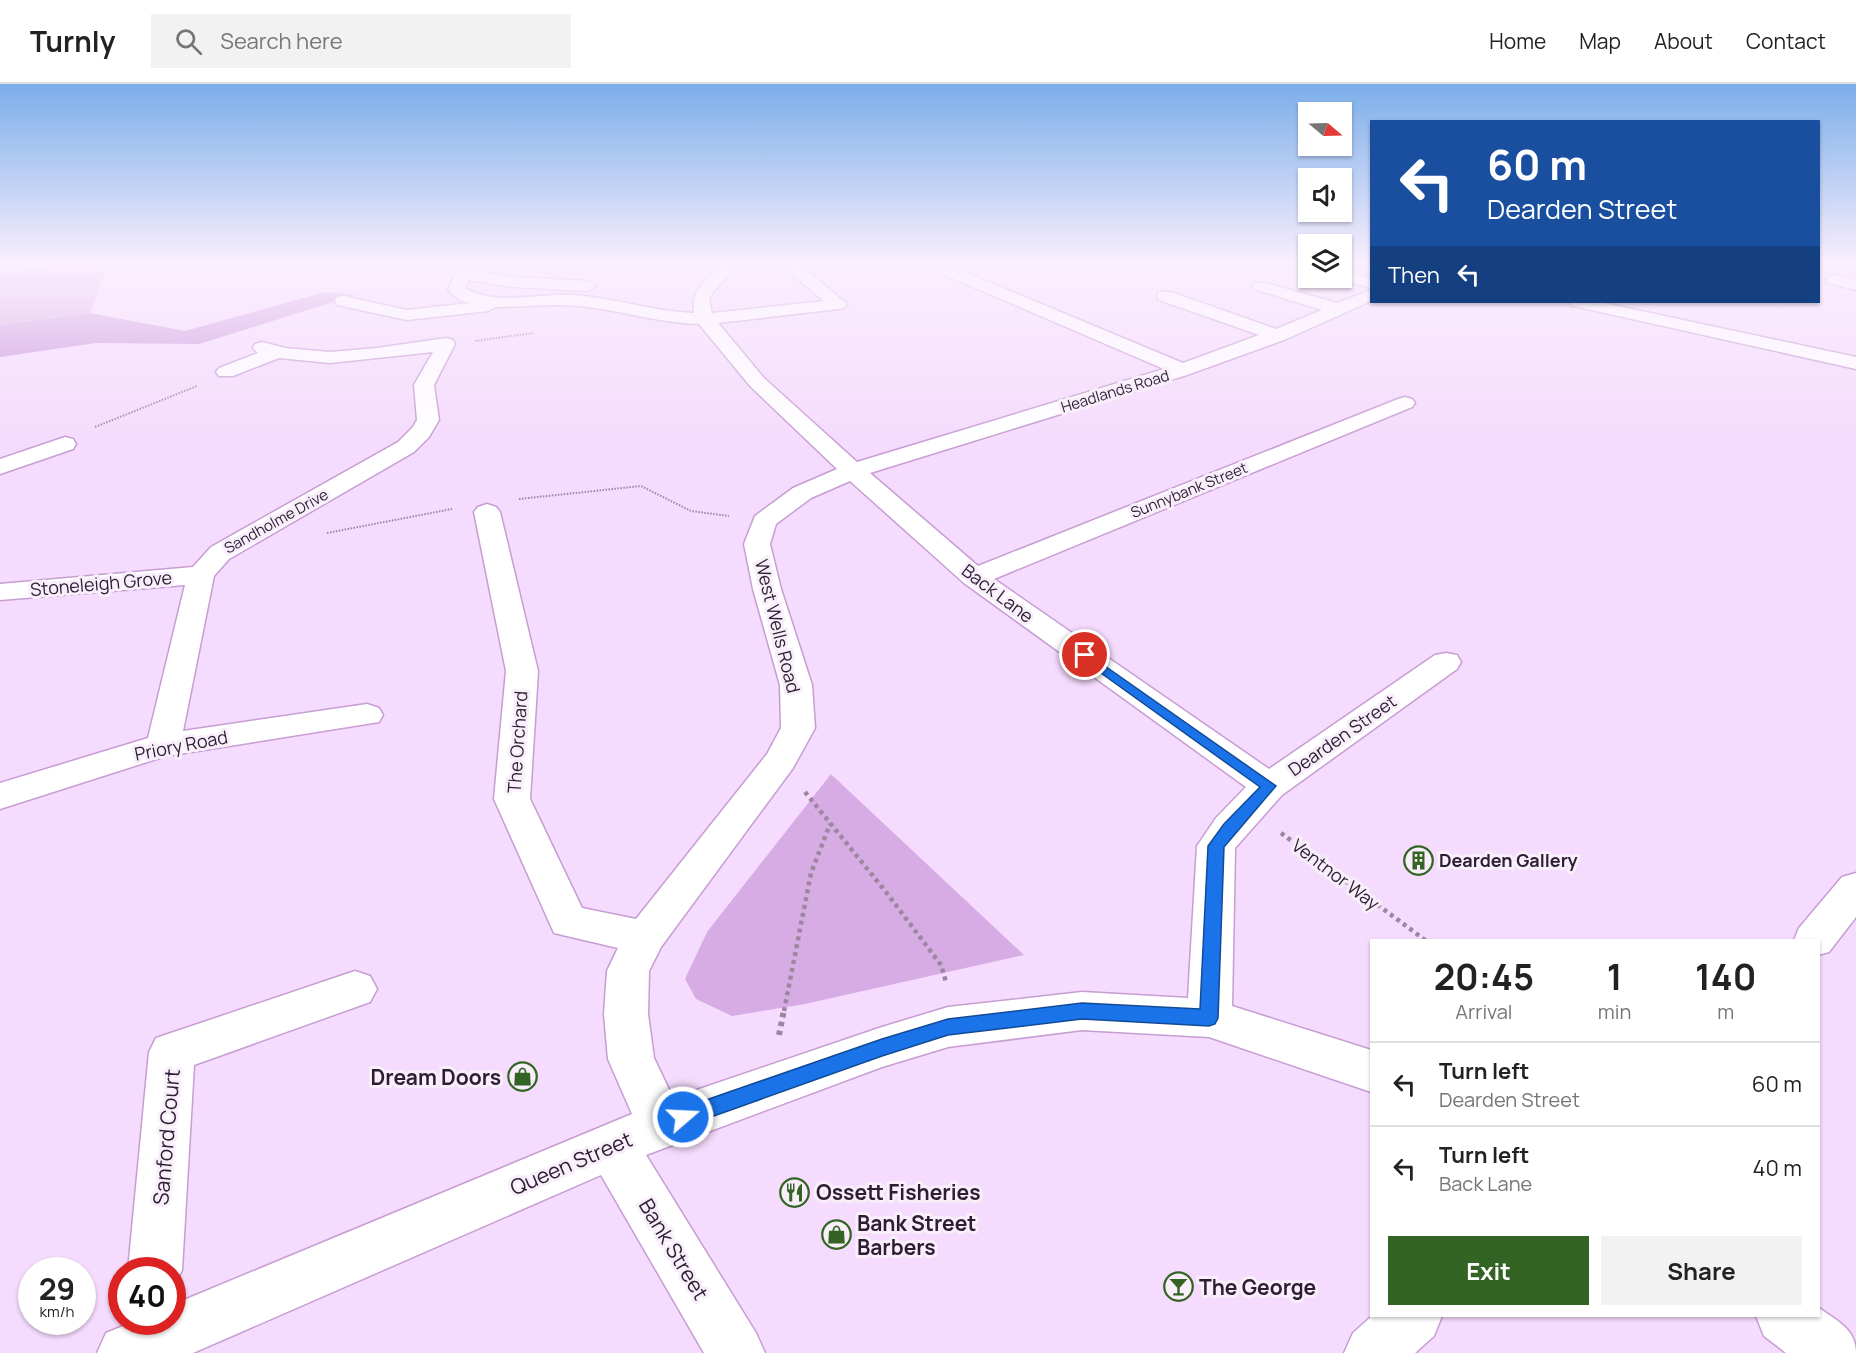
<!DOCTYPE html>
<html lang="en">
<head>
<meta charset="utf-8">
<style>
  :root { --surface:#fff; --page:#f2f2f2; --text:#222; --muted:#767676; --line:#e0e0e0; --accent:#346424 }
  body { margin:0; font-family:Manrope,sans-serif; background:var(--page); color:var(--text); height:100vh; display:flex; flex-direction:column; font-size:22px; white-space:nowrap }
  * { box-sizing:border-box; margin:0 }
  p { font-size:20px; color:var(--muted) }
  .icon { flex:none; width:33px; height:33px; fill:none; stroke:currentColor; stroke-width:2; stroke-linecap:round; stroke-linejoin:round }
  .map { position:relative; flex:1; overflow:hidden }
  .sheet { position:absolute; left:1370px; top:855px; width:450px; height:378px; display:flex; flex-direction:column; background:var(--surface); border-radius:0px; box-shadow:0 2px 4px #0004 }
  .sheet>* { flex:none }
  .hud { position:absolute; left:1370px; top:36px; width:450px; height:183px; border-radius:0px; box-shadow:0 2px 4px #0004; background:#1a4fa0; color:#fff; overflow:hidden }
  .needle { width:39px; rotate:109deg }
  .buttons { position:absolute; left:1298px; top:18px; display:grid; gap:12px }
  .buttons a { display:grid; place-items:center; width:54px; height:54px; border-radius:0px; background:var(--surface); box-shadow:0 2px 4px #0004; font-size:30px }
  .speed { position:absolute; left:18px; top:1173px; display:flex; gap:12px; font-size:30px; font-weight:700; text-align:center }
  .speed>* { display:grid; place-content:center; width:78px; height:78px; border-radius:50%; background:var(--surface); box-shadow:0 2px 4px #0004; line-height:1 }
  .speed small { font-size:15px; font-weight:400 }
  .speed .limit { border:9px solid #d22; background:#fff; color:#111 }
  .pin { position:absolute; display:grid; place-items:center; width:51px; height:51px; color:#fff; margin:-26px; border:3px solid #fff; border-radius:50%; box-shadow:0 2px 6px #0007 }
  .me { position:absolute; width:66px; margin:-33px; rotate:71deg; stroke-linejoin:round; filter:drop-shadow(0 0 4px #0008) }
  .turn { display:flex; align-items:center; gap:21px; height:126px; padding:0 18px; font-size:27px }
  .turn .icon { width:78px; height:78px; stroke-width:2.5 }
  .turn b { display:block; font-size:42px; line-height:51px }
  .then { display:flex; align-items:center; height:57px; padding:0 18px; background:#0003; gap:12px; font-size:22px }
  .eta { display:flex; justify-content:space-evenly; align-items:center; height:102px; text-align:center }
  .eta b { font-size:36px; font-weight:700; line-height:42px }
  .action { display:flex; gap:12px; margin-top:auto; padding:12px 18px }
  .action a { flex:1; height:69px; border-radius:0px; background:var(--accent); color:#fff; font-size:24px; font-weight:700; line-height:69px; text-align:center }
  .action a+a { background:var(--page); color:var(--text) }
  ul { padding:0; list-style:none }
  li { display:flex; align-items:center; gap:18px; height:84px; padding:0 18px; border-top:2px solid var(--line) }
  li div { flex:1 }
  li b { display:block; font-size:22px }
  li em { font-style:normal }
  header { display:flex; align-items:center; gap:36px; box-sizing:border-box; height:84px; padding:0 30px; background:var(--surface); border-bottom:2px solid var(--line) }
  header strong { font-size:28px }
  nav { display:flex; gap:33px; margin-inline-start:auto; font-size:21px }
  .search { width:420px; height:54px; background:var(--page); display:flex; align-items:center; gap:15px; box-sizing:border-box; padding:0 21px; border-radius:0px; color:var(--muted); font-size:22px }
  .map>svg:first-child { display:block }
</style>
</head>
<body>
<header>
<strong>Turnly</strong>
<div class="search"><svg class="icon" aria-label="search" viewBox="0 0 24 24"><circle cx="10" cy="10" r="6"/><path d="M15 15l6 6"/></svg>Search here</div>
<nav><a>Home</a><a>Map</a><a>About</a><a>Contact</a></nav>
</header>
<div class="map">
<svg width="1856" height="1269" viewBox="0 0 1856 1269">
  <rect width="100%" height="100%" fill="#f5dbfd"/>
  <!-- green -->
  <path fill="#d7abe4" d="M 53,181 L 108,181 L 90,229 L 0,241 L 0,190 Z
    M 831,690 L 834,693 L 1024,871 L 805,920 L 732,932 L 696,915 L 685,895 L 707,848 Z"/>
  <!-- forest -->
  <path fill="#cc96dc" d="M 325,208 L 356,211 L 199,260 L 96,259 L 0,273 L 0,241 L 90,229 L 185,247 Z"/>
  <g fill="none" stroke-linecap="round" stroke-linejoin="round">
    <defs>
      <path id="minor" d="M 722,181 L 738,181 L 713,208 L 709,215 L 712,229 L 824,217 L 789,188 L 787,185 L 790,181 L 801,182 L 847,220 L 844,224 L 838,225 L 718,239 L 764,294 L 857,378 L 1164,285 L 943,190 L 941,187 L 943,184 L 955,184 L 1183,279 L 1259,251 L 1159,216 L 1157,212 L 1159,208 L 1171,208 L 1276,245 L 1322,226 L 1254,205 L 1252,202 L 1254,199 L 1266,199 L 1337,219 L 1371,206 L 1371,217 L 1284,256 L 1187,291 L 870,389 L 978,482 L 1398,315 L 1405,313 L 1412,315 L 1415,319 L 1412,323 L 994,495 L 1269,685 L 1435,571 L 1446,569 L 1457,571 L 1461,578 L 1457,585 L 1282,711 L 1235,764 L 1232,922 L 1371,966 L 1371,1008 L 1209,953 L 1082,946 L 948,963 L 882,983 L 646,1071 L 756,1249 L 765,1269 L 704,1269 L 601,1091 L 193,1269 L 97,1269 L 106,1249 L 133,1238 L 172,1238 L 172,1221 L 632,1030 L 608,975 L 604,930 L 607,887 L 618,864 L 554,849 L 494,715 L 506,587 L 474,428 L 478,423 L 487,420 L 496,423 L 500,428 L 538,587 L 530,715 L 582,824 L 636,835 L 767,670 L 781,644 L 780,601 L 753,505 L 744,460 L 755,432 L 793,404 L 837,385 L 750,302 L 699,240 C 658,239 620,226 580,222 C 552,219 524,223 496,223 L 488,227 L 407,236 L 337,221 L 335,217 L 337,213 L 343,212 L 407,226 L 470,219 L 460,216 L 448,206 L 457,187 L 463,185 L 512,193 L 588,197 L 596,202 L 588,207 L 512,203 L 469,196 L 465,204 C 491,220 528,212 556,211 C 603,209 648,228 694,229 C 691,204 705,198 722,181 ZM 850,397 L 964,499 L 1246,703 L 1216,734 L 1197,762 L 1188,914 L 1082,908 L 948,923 L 882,943 L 673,1014 L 654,974 L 648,930 L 649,887 L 661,863 L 793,684 L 815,644 L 812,601 L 781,505 L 770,460 L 776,440 L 811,414 Z
        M 1300,181 L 1308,181 L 1308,187 Z
        M 1341,186 L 1371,194 L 1371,204 L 1335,194 L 1341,194 Z
        M 1833,191 L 1856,196 L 1856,206 L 1827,199 L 1825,196 Z
        M 1569,218 L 1599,218 L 1856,273 L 1856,285 L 1578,223 L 1572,222 Z
        M 446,254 L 453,256 L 455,260 L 434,301 L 439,336 L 429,353 L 414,368 L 229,475 L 214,492 L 183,647 L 367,620 L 379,624 L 383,631 L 379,638 L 166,672 L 0,725 L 0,699 L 148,654 L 185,501 L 0,516 L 0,500 L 193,483 L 211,463 L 398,358 L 413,343 L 417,336 L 414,301 L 433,268 L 330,279 L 279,274 L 233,292 L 219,292 L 216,288 L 219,284 L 258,269 L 253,264 L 255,260 L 262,258 L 285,264 L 330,268 L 377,264 Z
        M 65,353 L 73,355 L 76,360 L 73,365 L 0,390 L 0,375 Z
        M 1856,789 L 1856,833 L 1829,868 L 1818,871 L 1818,856 L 1794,856 L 1799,844 L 1842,793 Z
        M 355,887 L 370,892 L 377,905 L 370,918 L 194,981 L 182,1186 L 172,1206 L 172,1186 L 128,1186 L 149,968 L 156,954 Z
        M 1818,1223 C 1836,1237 1856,1244 1856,1269 L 1786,1269 L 1764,1252 L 1756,1232 L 1818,1232 Z
        M 1372,1232 L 1442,1232 L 1434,1252 L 1415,1269 L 1344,1269 L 1353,1249 Z"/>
    </defs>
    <!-- minor casing -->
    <use href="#minor" stroke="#c79dd3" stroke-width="3"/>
    <!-- path-far2 -->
    <path stroke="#9c86a2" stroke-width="2" stroke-dasharray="1.5 1.5" stroke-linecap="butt" d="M 475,257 L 533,249
      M 95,343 L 197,302
      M 519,415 L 641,402 L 691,427 L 729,432
      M 327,449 L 452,425"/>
    <!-- path-far1 -->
    <path stroke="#9c86a2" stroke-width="4.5" stroke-dasharray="4 4" stroke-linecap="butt" d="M 805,708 L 886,808 L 941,881 L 946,898
      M 1281,749 L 1425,856
      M 784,927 L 811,789 L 830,740"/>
    <!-- path -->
    <path stroke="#9c86a2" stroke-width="6" stroke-dasharray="4.5 4.5" stroke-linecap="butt" d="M 779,951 L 784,926"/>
    <!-- minor -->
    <use href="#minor" fill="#fff" fill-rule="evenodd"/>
  </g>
  <!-- sky -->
  <linearGradient id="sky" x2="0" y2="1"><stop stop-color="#7baee9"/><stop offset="0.5" stop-color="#faeffe"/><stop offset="1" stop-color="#faeffe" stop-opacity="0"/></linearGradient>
  <rect width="1856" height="359" fill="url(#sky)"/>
  <!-- route -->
  <path fill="#1a73e8" stroke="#114b97" stroke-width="1.5" d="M 1085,568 L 1276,702 L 1224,763 L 1218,934 L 1215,940 L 1209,942 L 1082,935 L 948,951 L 882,972 L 683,1043 L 676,1040 L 673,1033 L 676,1027 L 683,1024 L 882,955 L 948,935 L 1082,919 L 1200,925 L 1208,762 L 1224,740 L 1260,703 L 1080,574 L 1078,571 Z"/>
  <!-- icons -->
  <defs>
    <symbol id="building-ring" viewBox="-11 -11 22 22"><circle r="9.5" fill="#f8effa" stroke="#346424" stroke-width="1.5"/><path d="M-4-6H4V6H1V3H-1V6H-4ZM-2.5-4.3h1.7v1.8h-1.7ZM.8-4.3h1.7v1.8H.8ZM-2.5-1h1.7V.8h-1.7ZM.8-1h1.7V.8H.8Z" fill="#346424"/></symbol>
    <symbol id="shop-ring" viewBox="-11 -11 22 22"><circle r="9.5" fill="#f8effa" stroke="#346424" stroke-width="1.5"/><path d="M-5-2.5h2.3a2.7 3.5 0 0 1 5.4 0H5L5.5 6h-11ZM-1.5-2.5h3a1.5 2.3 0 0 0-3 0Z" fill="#346424"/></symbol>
    <symbol id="restaurant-ring" viewBox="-11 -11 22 22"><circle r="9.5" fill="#f8effa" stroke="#346424" stroke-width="1.5"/><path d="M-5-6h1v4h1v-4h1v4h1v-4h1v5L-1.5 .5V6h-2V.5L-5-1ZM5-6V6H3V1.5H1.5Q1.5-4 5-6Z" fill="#346424"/></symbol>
    <symbol id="bar-ring" viewBox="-11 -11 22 22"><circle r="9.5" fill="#f8effa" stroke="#346424" stroke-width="1.5"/><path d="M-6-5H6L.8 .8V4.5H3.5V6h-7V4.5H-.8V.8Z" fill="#346424"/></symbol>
  </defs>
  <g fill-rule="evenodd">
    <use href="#building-ring" x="1402" y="760" width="33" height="33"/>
    <use href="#shop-ring" x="506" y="976" width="33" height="33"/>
    <use href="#restaurant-ring" x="778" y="1092" width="33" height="33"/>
    <use href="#shop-ring" x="820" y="1134" width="33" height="33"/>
    <use href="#bar-ring" x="1162" y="1186" width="33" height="33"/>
  </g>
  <g text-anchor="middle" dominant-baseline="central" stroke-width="6" stroke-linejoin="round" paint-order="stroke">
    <!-- far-street labels -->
    <g font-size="15" fill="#2d1d32" stroke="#f8effa">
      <text transform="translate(1115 307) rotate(-17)">Headlands Road</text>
      <text transform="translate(1189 406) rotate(-22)">Sunnybank Street</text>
      <text transform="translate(276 437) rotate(-29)">Sandholme Drive</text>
    </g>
    <!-- street labels -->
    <g font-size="18" fill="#2d1d32" stroke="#f8effa">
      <text transform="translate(101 499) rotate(-5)">Stoneleigh Grove</text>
      <text transform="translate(998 509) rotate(37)">Back Lane</text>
      <text transform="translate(778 542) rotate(76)">West Wells Road</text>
      <text transform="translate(1342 651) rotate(-35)">Dearden Street</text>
      <text transform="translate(517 658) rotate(-86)">The Orchard</text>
      <text transform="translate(181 661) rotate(-11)">Priory Road</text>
      <text transform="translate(1336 790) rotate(37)">Ventnor Way</text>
    </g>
    <!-- poi labels -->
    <g font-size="18" font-weight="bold" fill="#2d1d32" stroke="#f8effa" text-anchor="start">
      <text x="1439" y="776">Dearden Gallery</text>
    </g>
    <!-- near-poi labels -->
    <g font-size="21" font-weight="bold" fill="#2d1d32" stroke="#f8effa" text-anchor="start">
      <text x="501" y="993" text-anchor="end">Dream Doors</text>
      <text x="816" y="1108">Ossett Fisheries</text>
      <text x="857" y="1139">Bank Street<tspan x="857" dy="24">Barbers</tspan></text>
      <text x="1199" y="1203">The George</text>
    </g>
    <!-- near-street labels -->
    <g font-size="21" fill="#2d1d32" stroke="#f8effa">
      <text transform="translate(166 1053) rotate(-85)">Sanford Court</text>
      <text transform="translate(571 1079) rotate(-23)">Queen Street</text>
      <text transform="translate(674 1165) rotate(59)">Bank Street</text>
    </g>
  </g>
</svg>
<div class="buttons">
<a><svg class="needle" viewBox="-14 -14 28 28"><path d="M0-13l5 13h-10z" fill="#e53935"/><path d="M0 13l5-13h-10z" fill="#767676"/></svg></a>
<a><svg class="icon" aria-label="sound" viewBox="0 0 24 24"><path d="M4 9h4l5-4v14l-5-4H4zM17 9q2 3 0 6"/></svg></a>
<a><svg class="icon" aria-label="layers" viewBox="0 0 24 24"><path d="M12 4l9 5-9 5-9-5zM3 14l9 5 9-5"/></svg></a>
</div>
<div class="speed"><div>29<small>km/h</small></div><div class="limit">40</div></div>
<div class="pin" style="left:1085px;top:571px;background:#d93025"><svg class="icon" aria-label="arrive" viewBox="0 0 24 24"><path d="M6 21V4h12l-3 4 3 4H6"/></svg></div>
<svg class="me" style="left:683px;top:1033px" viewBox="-20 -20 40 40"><circle r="17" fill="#1a73e8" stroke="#fff" stroke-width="3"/><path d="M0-11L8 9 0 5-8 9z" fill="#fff"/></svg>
<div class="hud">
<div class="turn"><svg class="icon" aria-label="left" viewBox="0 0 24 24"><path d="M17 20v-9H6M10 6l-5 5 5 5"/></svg><div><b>60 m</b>Dearden Street</div></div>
<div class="then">Then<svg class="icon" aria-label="left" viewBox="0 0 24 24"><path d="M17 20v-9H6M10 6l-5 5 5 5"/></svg></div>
</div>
<section class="sheet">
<div class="eta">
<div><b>20:45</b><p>Arrival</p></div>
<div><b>1</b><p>min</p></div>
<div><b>140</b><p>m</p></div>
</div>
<ul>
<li><svg class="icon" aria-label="left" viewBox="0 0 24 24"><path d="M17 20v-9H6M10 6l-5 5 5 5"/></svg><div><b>Turn left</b><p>Dearden Street</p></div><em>60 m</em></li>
<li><svg class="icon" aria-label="left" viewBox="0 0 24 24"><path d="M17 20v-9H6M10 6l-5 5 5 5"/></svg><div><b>Turn left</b><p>Back Lane</p></div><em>40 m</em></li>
</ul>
<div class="action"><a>Exit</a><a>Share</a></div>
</section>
</div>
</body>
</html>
